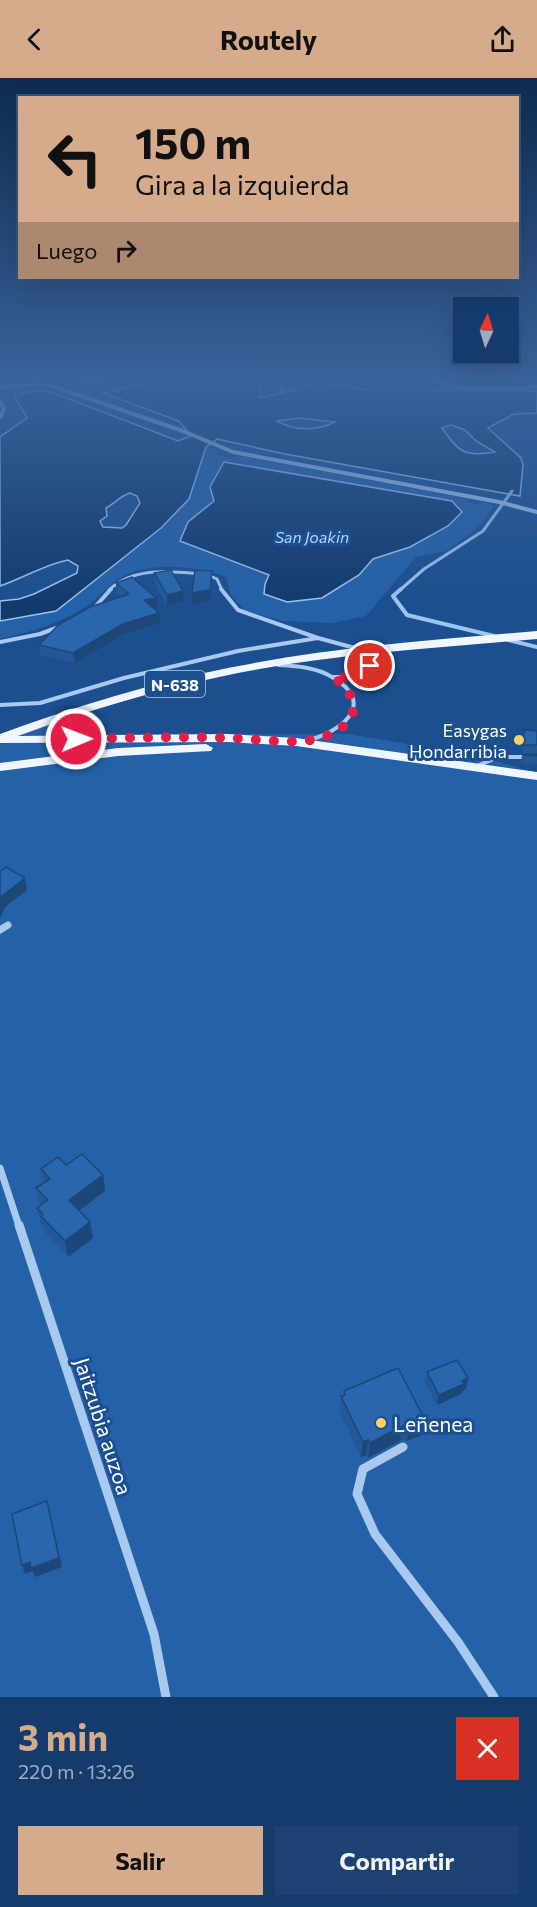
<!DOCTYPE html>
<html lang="es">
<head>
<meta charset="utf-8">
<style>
  :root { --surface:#143b6b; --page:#1d4271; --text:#f1f3f6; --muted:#9dadc1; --line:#33557e; --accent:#d6ab8b }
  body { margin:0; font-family:Commissioner,sans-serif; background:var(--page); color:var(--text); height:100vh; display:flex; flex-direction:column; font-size:22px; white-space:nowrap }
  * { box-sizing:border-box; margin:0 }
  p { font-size:20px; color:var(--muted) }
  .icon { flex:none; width:33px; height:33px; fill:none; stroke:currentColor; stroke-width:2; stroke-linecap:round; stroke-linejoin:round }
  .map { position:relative; height:1619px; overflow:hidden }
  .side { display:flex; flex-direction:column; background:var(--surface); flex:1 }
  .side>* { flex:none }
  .hud { position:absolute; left:18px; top:18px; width:501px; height:183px; border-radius:0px; box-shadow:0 6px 24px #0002,0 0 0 2px var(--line); background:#d6ab8b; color:#111; overflow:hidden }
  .needle { width:39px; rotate:4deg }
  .buttons { position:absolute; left:453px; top:219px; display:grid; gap:12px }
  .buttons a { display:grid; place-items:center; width:66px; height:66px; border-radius:0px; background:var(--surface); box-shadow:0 6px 24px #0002,0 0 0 2px var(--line); font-size:30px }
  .pin { position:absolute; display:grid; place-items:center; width:51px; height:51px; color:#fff; margin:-26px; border:3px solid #fff; border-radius:50%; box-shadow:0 2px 6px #0007 }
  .me { position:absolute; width:66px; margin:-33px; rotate:89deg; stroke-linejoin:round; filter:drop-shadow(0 0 4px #0008) }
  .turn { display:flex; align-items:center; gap:21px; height:126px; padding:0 18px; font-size:27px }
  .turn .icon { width:78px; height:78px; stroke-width:2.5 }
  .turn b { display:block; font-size:42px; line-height:51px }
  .then { display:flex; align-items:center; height:57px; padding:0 18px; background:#0003; gap:12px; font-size:22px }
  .round { display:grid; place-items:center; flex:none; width:63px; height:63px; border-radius:0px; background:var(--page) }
  .headline { display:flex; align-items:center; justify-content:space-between; height:102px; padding:0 18px }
  h1 { font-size:36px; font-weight:700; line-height:45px; color:var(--accent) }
  .cta { display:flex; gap:12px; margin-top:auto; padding:12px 18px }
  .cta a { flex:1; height:69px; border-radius:0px; background:var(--accent); color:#111; font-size:24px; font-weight:700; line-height:69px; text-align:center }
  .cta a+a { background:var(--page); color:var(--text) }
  header { display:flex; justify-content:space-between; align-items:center; height:78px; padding:0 18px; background:var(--accent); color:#111; font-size:27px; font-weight:700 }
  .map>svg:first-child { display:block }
</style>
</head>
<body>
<header><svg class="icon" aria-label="back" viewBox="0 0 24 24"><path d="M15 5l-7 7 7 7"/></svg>Routely<svg class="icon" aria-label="share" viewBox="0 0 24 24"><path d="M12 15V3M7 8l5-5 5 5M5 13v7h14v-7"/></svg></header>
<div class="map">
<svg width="537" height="1619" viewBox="0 0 537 1619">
  <rect width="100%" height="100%" fill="#1b4f8f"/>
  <!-- green -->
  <path fill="#2461a8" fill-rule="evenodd" d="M 206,369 L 216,371 L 219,377 L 230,381 L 240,378 L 469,421 L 466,424 L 479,427 L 483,424 L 494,427 L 482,446 L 447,473 L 416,479 L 366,538 L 332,545 L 282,543 L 244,532 L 231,518 L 226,499 C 197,488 150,483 122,499 C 107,508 97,522 82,531 C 56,547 30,554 0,561 L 0,543 L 56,533 L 161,450 L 189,421 ZM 214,423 L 448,448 L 410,469 L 373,481 L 359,497 L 265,506 L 270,497 L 243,486 L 188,444 Z
    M 42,645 L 67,656 L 348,656 L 475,677 L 537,695 L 537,1619 L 0,1619 L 0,666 Z"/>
  <!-- water -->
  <path fill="#123a6d" stroke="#9cc4f0" stroke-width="1.5" fill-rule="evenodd" d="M 176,301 L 258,301 L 260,320 L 298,311 L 312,304 L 365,312 L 537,313 L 537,335 L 514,336 L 488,350 L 521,380 L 523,387 L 520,418 L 285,376 L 217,361 L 206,369 L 189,421 L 161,450 L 56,533 L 0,543 L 0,523 L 19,521 L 34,516 L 77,495 L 78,488 L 68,482 C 44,487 23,500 0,508 L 0,359 L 27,340 L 14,317 L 38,312 L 51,314 L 178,363 L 191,358 L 179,343 L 103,315 L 159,303 ZM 299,340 L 335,344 C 317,353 294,353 277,343 ZM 451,347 L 465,352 L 476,363 L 495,374 C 465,379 459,375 442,350 ZM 130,415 L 137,418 L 140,425 L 126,447 L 122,450 L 103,449 L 100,443 L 107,438 L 106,430 C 115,425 120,418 130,415 Z
    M 224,384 L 452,423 L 462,434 L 448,448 L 410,469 L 373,481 L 359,497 L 322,520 L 287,524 L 264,516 L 265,506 L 269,497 L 180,463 L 188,444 L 214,423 L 210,409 Z"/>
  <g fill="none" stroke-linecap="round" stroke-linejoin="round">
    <!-- stream-far1 -->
    <path stroke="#9cc4f0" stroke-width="3" d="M 275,301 L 284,312 L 282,315
      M 52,302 L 97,304 L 135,301
      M 400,512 L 424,491 L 483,453 L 512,413"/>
    <!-- stream -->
    <path stroke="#9cc4f0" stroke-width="4" d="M 401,511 L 393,518 L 407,537 L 494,558
      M 508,562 L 537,569"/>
    <!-- lane-far1 -->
    <path stroke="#a9c9ee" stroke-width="3" d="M 208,497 L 217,501 L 222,512
      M 109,512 C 134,489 169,493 200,496"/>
    <!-- lane -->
    <path stroke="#a9c9ee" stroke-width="4" d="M 221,511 L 238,532 L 318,560
      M 95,529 L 111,511
      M 0,564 L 40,556 L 59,549
      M 278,587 C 296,588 316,589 332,599 C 379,626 340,655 305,663
      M 0,627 L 40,625 L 124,600 L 238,573 L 318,560 L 366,573 L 370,581 L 368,593 L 345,599 L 333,599
      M 477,688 L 498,679 L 537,679"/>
    <!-- street-far2 -->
    <path stroke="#a9c9ee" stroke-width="4" d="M 428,301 L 467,311 L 537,309
      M 0,309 L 38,306 L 55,309 L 183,353 L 233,374 L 499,424 L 537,434
      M 0,323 L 4,331 L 0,339"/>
    <!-- street-far1 -->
    <path stroke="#a9c9ee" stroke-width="7" d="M 0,852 L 8,847
      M 0,1090 L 19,1148"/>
    <!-- street -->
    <path stroke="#a9c9ee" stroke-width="9" d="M 19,1147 L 154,1556 L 166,1619
      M 403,1369 L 363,1391 L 357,1416 L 375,1456 L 458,1564 L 494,1619"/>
    <!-- primary -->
    <path fill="#f0f6ff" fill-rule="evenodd" d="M 537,553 L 537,561 C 436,570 333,576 233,596 C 160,611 88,632 18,658 L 228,656 L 296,660 L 537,694 L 537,702 L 296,668 L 228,664 L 0,665 L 0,656 C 76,628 153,605 233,589 C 333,569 436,562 537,553 Z
      M 206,666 L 213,670 L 211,673 L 118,678 L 0,693 L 0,685 L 118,670 Z"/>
  </g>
  <!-- wall -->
  <path fill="#245895" d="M 154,495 L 183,513 L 184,523 L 167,528 L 155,506 Z
    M 116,505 L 157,530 L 154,531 L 159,535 L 160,545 L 124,556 L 75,585 L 40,577 L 39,567 L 121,518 L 116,515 Z
    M 524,652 L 537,653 L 537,675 L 522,675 Z
    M 537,676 L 537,686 L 521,685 L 522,677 Z
    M 66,1087 L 103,1097 L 105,1113 L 79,1133 L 90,1144 L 93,1160 L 68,1179 L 45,1154 L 43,1149 L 41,1146 L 37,1130 L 40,1127 L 36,1110 L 44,1105 L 41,1091 Z
    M 427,1294 L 468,1300 L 466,1311 L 462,1313 L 461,1316 L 437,1327 L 425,1304 Z
    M 344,1313 L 425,1342 L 422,1357 L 407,1363 L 400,1363 L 368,1380 L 366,1377 L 361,1379 L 340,1334 L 341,1318 L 343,1317 Z"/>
  <!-- shaded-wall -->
  <path fill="#1d4779" d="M 212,493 L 212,504 L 210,523 L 193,526 L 192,515 Z
    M 183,513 L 184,523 L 167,528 L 167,517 Z
    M 156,520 L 157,530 L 144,532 L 144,522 Z
    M 159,535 L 160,545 L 124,556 L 75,585 L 73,575 L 123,546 Z
    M 25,800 L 27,812 L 5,829 L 0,841 L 0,824 L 2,818 Z
    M 103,1097 L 105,1113 L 72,1138 L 69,1122 Z
    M 90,1144 L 93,1160 L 68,1179 L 65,1163 Z
    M 468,1300 L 466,1311 L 462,1313 L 461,1316 L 437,1327 L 439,1317 Z
    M 425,1342 L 422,1357 L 407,1363 L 409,1348 Z
    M 402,1348 L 400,1363 L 368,1380 L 370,1365 Z
    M 368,1362 L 366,1377 L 361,1379 L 363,1364 Z
    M 47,1423 L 62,1489 L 35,1499 L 33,1493 L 25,1496 L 22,1487 Z"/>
  <!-- building -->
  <path fill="#2a66ad" stroke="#1d4779" stroke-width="1.5" d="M 171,492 L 183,513 L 167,517 L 154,495 Z
    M 195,492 L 212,493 L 210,512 L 192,515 Z
    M 132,499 L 156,520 L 144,522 L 159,535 L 123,546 L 73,575 L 39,567 L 58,547 L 90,529 L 129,516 L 116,505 Z
    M 524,652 L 537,653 L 537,667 L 523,667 Z
    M 537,676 L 537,678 L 522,677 Z
    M 6,789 L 25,800 L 2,818 L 0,824 L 0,794 Z
    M 82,1076 L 103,1097 L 69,1122 L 90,1144 L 65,1163 L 41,1138 L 43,1136 L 37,1130 L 48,1122 L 36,1110 L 50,1101 L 41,1091 L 58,1079 L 66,1087 Z
    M 457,1282 L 468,1300 L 462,1303 L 464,1306 L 439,1317 L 427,1294 Z
    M 398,1290 L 425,1342 L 409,1348 L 402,1348 L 370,1365 L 368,1362 L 363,1364 L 341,1318 L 345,1317 L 344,1313 Z
    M 47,1423 L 59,1480 L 31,1490 L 30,1484 L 22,1487 L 12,1436 Z"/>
  <!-- sky -->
  <linearGradient id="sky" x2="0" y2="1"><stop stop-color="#0f2b4f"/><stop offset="0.57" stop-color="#39639b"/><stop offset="1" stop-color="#39639b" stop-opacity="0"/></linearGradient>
  <rect width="537" height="528" fill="url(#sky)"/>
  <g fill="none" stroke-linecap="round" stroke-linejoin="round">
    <!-- route -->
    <path stroke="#e11d48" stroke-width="10" stroke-dasharray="0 18" d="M 76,661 C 127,660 178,658 229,660 C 256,661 284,666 311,662 C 351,655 371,627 333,599 C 345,599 365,601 370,588"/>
  </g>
  <!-- markers -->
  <g fill="#ffd166" stroke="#1b4f8f" stroke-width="2">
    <circle cx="519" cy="662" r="6"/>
    <circle cx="381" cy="1345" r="6"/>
  </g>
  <g text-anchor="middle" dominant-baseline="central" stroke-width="6" stroke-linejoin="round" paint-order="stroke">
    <!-- far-water labels -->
    <g font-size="16" font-style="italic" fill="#b5d3f5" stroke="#1b4f8f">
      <text x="312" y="458">San Joakin</text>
    </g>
    <!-- shield labels -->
    <rect fill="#1b4f8f" stroke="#bbcadd" stroke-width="1.5" x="145" y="593" width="60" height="26" rx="4.5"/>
    <g font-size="16" font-weight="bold" fill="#fff">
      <text x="175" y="606">N-638</text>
    </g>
    <!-- poi labels -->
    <g font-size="18" fill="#fff" stroke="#1b4f8f" text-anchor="end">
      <text x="507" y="652">Easygas<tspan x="507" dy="21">Hondarribia</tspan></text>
    </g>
    <!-- near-poi labels -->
    <g font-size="21" fill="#fff" stroke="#1b4f8f" text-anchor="start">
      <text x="393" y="1345">Leñenea</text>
    </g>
    <!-- near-street labels -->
    <g font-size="21" fill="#fff" stroke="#1b4f8f">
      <text transform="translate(104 1348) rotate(72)">Jaitzubia auzoa</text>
    </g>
  </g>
</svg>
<div class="buttons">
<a><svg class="needle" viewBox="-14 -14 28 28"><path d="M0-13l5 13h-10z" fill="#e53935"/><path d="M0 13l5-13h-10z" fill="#9dadc1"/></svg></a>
</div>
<div class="pin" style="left:370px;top:588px;background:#d93025"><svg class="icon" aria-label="arrive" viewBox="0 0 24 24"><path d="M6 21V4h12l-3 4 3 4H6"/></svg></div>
<svg class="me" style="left:76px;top:661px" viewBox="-20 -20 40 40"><circle r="17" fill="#e11d48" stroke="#fff" stroke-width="3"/><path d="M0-11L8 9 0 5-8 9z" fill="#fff"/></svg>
<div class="hud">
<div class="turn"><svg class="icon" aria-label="left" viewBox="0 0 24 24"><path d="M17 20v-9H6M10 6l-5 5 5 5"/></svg><div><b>150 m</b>Gira a la izquierda</div></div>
<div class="then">Luego<svg class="icon" aria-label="right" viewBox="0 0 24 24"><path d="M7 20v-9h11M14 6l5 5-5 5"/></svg></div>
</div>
</div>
<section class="side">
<div class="headline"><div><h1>3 min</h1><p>220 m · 13:26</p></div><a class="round" style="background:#d93025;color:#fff"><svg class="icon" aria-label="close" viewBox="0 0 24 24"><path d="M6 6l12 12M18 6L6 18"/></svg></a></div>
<div class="cta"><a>Salir</a><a>Compartir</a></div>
</section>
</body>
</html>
